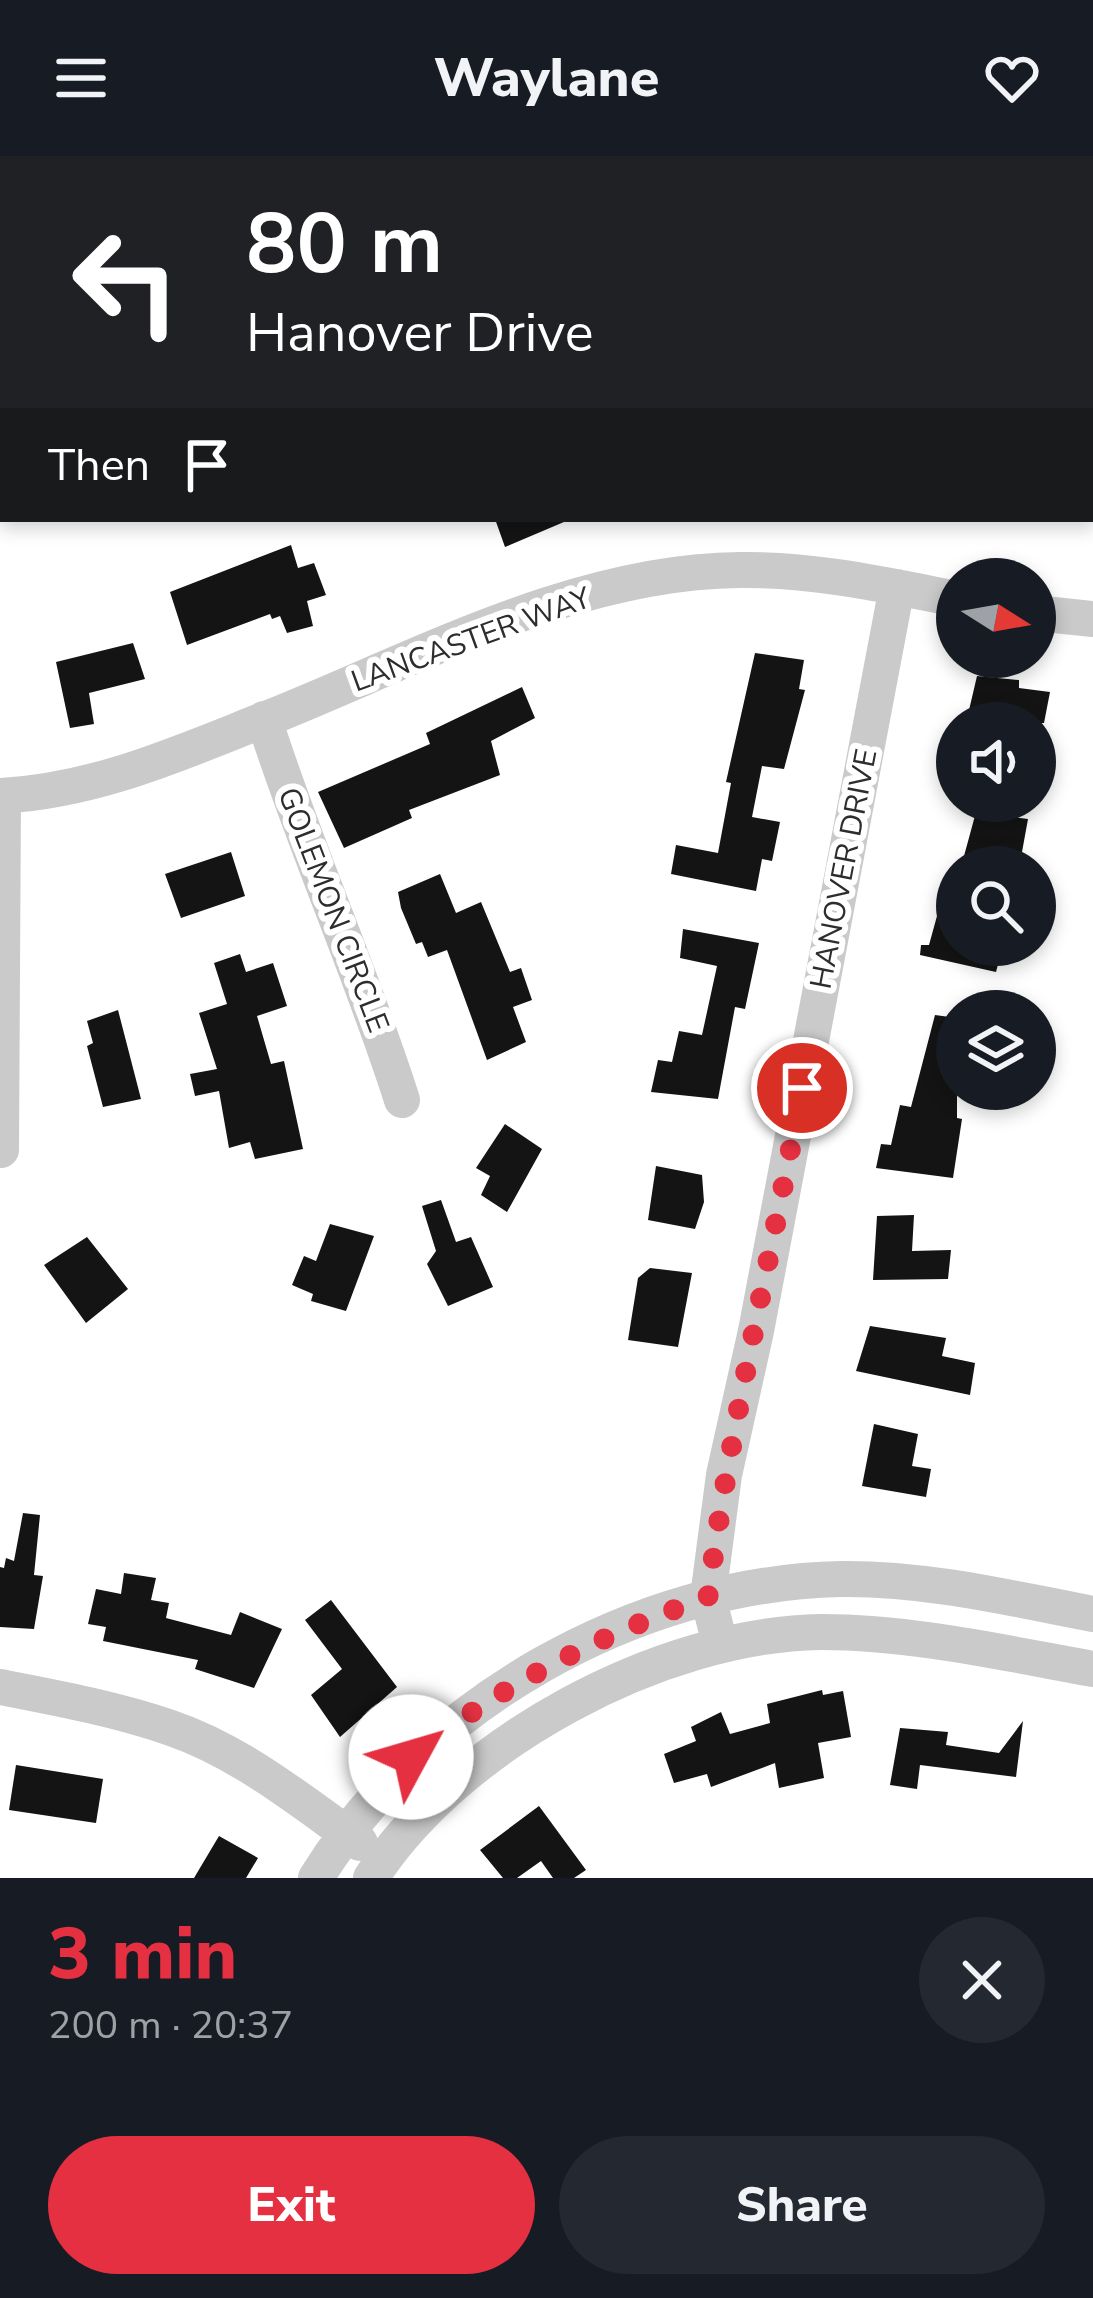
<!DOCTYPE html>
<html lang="en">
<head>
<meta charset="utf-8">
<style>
  :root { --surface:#171b24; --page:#242831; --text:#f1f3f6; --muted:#9ea1a6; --accent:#e43040 }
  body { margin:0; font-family:"Nunito Sans",sans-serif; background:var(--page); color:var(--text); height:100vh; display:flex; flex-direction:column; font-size:45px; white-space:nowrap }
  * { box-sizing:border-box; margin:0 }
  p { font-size:39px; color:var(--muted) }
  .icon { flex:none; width:66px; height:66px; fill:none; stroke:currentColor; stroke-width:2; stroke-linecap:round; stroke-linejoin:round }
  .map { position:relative; height:1722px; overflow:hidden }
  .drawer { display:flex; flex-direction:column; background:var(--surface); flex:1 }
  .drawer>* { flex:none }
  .hud { position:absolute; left:0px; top:0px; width:1095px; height:366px; box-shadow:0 6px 18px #0003; background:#202124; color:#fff; overflow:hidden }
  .needle { width:78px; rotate:101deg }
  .tools { position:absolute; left:936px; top:402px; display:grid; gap:24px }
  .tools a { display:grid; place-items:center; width:120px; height:120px; border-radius:50%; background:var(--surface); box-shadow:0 6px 18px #0003; font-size:60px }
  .pin { position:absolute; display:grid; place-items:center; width:102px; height:102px; color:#fff; margin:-51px; border:6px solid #fff; border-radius:50%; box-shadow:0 3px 12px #0007 }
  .me { position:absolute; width:132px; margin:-66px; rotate:51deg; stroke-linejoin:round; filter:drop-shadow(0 0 9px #0008) }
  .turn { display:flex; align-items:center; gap:42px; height:252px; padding:0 48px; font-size:54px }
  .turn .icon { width:156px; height:156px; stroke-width:2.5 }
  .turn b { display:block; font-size:84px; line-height:102px }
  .then { display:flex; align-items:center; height:114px; padding:0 48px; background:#0003; gap:24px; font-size:45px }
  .round { display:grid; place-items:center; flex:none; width:126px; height:126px; border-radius:63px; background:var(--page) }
  .overview { display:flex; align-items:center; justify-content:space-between; height:204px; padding:0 48px }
  h1 { font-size:72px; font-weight:800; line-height:90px; color:var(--accent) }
  .action { display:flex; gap:24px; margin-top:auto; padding:24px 48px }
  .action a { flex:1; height:138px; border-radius:72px; background:var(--accent); color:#fff; font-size:48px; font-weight:800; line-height:138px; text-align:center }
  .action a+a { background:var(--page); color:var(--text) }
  header { display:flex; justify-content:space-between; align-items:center; height:156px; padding:0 48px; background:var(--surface); font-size:54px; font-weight:800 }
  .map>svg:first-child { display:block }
</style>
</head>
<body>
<header><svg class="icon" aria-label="menu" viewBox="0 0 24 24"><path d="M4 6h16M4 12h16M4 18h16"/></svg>Waylane<svg class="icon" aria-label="heart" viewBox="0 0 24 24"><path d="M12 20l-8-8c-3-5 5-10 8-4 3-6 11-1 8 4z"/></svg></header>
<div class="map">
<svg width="1093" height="1722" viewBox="0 0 1093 1722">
  <rect width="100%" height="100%" fill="#fff"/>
  <!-- building -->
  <path fill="#141414" d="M 495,363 L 571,363 L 505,391 Z
    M 291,389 L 298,412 L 314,407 L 326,439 L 307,445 L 313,470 L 287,477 L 280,460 L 272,463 L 270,458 L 187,489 L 170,436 Z
    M 133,487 L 145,523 L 89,537 L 94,568 L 70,572 L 56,506 Z
    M 755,497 L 804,504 L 799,533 L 805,534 L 784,613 L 762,610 L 752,661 L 780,666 L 772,705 L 762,703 L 756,735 L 671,718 L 676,689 L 718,697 L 731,627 L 726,626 Z
    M 977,520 L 1019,524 L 1019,532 L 1050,536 L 1044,567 L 966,567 Z
    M 522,531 L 535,562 L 491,585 L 500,619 L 409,654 L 412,662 L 344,692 L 318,636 L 430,588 L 426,577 Z
    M 976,656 L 1028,663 L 1020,707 L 961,711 Z
    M 231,696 L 245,740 L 181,762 L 165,718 Z
    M 950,713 L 957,714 L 957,789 L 1003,789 L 996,816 L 920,799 L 921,789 L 929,789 Z
    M 440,718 L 456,757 L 481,746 L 510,816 L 521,812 L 532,844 L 513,851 L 526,886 L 487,904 L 447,794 L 428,801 L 422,786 L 416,788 L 401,752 L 398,736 Z
    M 683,773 L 759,787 L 745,853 L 735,851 L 718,943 L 651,936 L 658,904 L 672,906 L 679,875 L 702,879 L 717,810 L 680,802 Z
    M 240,798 L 246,816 L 273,807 L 287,850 L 257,860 L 271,908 L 284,905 L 303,993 L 255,1003 L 250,986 L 229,992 L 219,935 L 195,940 L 190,918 L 217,913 L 199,857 L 227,848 L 214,807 Z
    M 118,854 L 141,943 L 103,951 L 87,890 L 93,887 L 87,865 Z
    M 935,859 L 957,862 L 957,962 L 962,963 L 953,1022 L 876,1012 L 881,988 L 891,989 L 900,949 L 911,951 Z
    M 505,968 L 542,993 L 507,1056 L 481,1039 L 490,1020 L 476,1012 Z
    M 656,1010 L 702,1019 L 704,1046 L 695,1073 L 648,1064 Z
    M 441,1044 L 456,1086 L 471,1081 L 493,1131 L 448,1150 L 427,1108 L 436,1095 L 422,1050 Z
    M 914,1059 L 912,1095 L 951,1094 L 948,1123 L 873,1124 L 877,1060 Z
    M 330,1068 L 374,1080 L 346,1155 L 311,1145 L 313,1138 L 292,1129 L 304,1100 L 316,1105 Z
    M 87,1081 L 128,1133 L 86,1167 L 44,1109 Z
    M 650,1112 L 692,1117 L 678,1191 L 628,1184 L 638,1122 Z
    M 870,1170 L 946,1182 L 942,1200 L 975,1207 L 970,1239 L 856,1215 Z
    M 874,1268 L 918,1278 L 912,1310 L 931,1313 L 926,1341 L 862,1330 Z
    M 23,1357 L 40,1359 L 34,1419 L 43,1420 L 34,1473 L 0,1471 L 0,1411 L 4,1412 L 6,1402 L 14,1405 Z
    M 124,1417 L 156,1422 L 151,1444 L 169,1447 L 166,1462 L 231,1479 L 240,1456 L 282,1473 L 254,1532 L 195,1513 L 198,1504 L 103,1485 L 106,1471 L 88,1468 L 96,1433 L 121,1438 Z
    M 331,1444 L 397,1531 L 340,1581 L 311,1539 L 342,1513 L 305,1464 Z
    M 822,1534 L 823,1539 L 843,1535 L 851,1581 L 818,1587 L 824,1622 L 779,1632 L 775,1607 L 711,1631 L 707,1618 L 674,1627 L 664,1598 L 696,1585 L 691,1571 L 721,1556 L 730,1578 L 770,1567 L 767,1548 Z
    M 1023,1565 L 1016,1621 L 920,1609 L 917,1633 L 890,1629 L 900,1572 L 948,1576 L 946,1589 L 999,1597 Z
    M 16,1609 L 103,1623 L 96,1667 L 9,1654 Z
    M 539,1650 L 586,1714 L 574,1722 L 553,1722 L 541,1705 L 517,1722 L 503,1722 L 480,1694 Z
    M 219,1680 L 258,1702 L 246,1722 L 194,1722 Z"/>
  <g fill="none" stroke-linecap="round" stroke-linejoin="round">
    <!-- minor -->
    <path stroke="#cacaca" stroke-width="36" d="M 285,3 L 285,0
      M 1035,457 L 1093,463
      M 264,563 C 305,692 361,815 402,944
      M 0,640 C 97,635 182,596 271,561 C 418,502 577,415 740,414 C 813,413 885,429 957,443
      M 1,994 L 3,640
      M 720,1488 L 708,1441 L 724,1319 L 756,1175 L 897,431
      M 0,1531 C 57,1542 116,1553 171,1572 C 241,1596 301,1645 360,1687
      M 316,1722 C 423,1548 636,1427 841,1423 C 926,1422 1010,1442 1093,1458
      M 371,1722 C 458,1587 661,1478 821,1476 C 912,1476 1004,1497 1093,1513"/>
  </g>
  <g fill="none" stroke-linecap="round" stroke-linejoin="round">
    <!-- route -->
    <path stroke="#e43040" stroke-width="21" stroke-dasharray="0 37.8" d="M 411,1601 C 502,1528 599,1480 708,1441 C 730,1269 771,1103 802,932"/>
  </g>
  <g text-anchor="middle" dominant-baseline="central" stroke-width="12" stroke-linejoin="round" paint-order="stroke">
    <!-- street labels -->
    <g font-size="30" fill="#2d2d2d" stroke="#fff">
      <text transform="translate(471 484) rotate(-20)">LANCASTER WAY</text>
      <text transform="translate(844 713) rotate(-79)">HANOVER DRIVE</text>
      <text transform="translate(333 754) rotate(69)">GOLEMON CIRCLE</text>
    </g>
  </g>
</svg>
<div class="tools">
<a><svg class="needle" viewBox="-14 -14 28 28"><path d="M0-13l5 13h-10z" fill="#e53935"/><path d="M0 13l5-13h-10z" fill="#9ea1a6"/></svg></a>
<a><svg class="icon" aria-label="sound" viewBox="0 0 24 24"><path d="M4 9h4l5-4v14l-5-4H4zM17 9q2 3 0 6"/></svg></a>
<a><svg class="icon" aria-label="search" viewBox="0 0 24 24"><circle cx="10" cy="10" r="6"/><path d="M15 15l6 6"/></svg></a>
<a><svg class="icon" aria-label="layers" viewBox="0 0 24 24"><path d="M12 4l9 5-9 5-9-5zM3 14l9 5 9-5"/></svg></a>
</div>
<div class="pin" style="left:802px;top:932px;background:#d93025"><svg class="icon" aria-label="arrive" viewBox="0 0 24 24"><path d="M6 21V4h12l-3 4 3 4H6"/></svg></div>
<svg class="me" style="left:411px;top:1601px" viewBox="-20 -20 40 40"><circle r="19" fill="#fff"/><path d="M0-13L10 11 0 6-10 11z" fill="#e43040"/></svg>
<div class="hud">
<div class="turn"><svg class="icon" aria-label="left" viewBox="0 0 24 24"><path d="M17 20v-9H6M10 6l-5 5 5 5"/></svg><div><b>80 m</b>Hanover Drive</div></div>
<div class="then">Then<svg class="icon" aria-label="arrive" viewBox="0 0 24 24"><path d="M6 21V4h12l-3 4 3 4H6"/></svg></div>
</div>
</div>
<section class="drawer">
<div class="overview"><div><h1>3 min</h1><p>200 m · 20:37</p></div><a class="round"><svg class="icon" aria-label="close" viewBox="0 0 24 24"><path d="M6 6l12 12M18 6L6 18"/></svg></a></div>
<div class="action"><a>Exit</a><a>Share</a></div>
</section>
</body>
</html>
